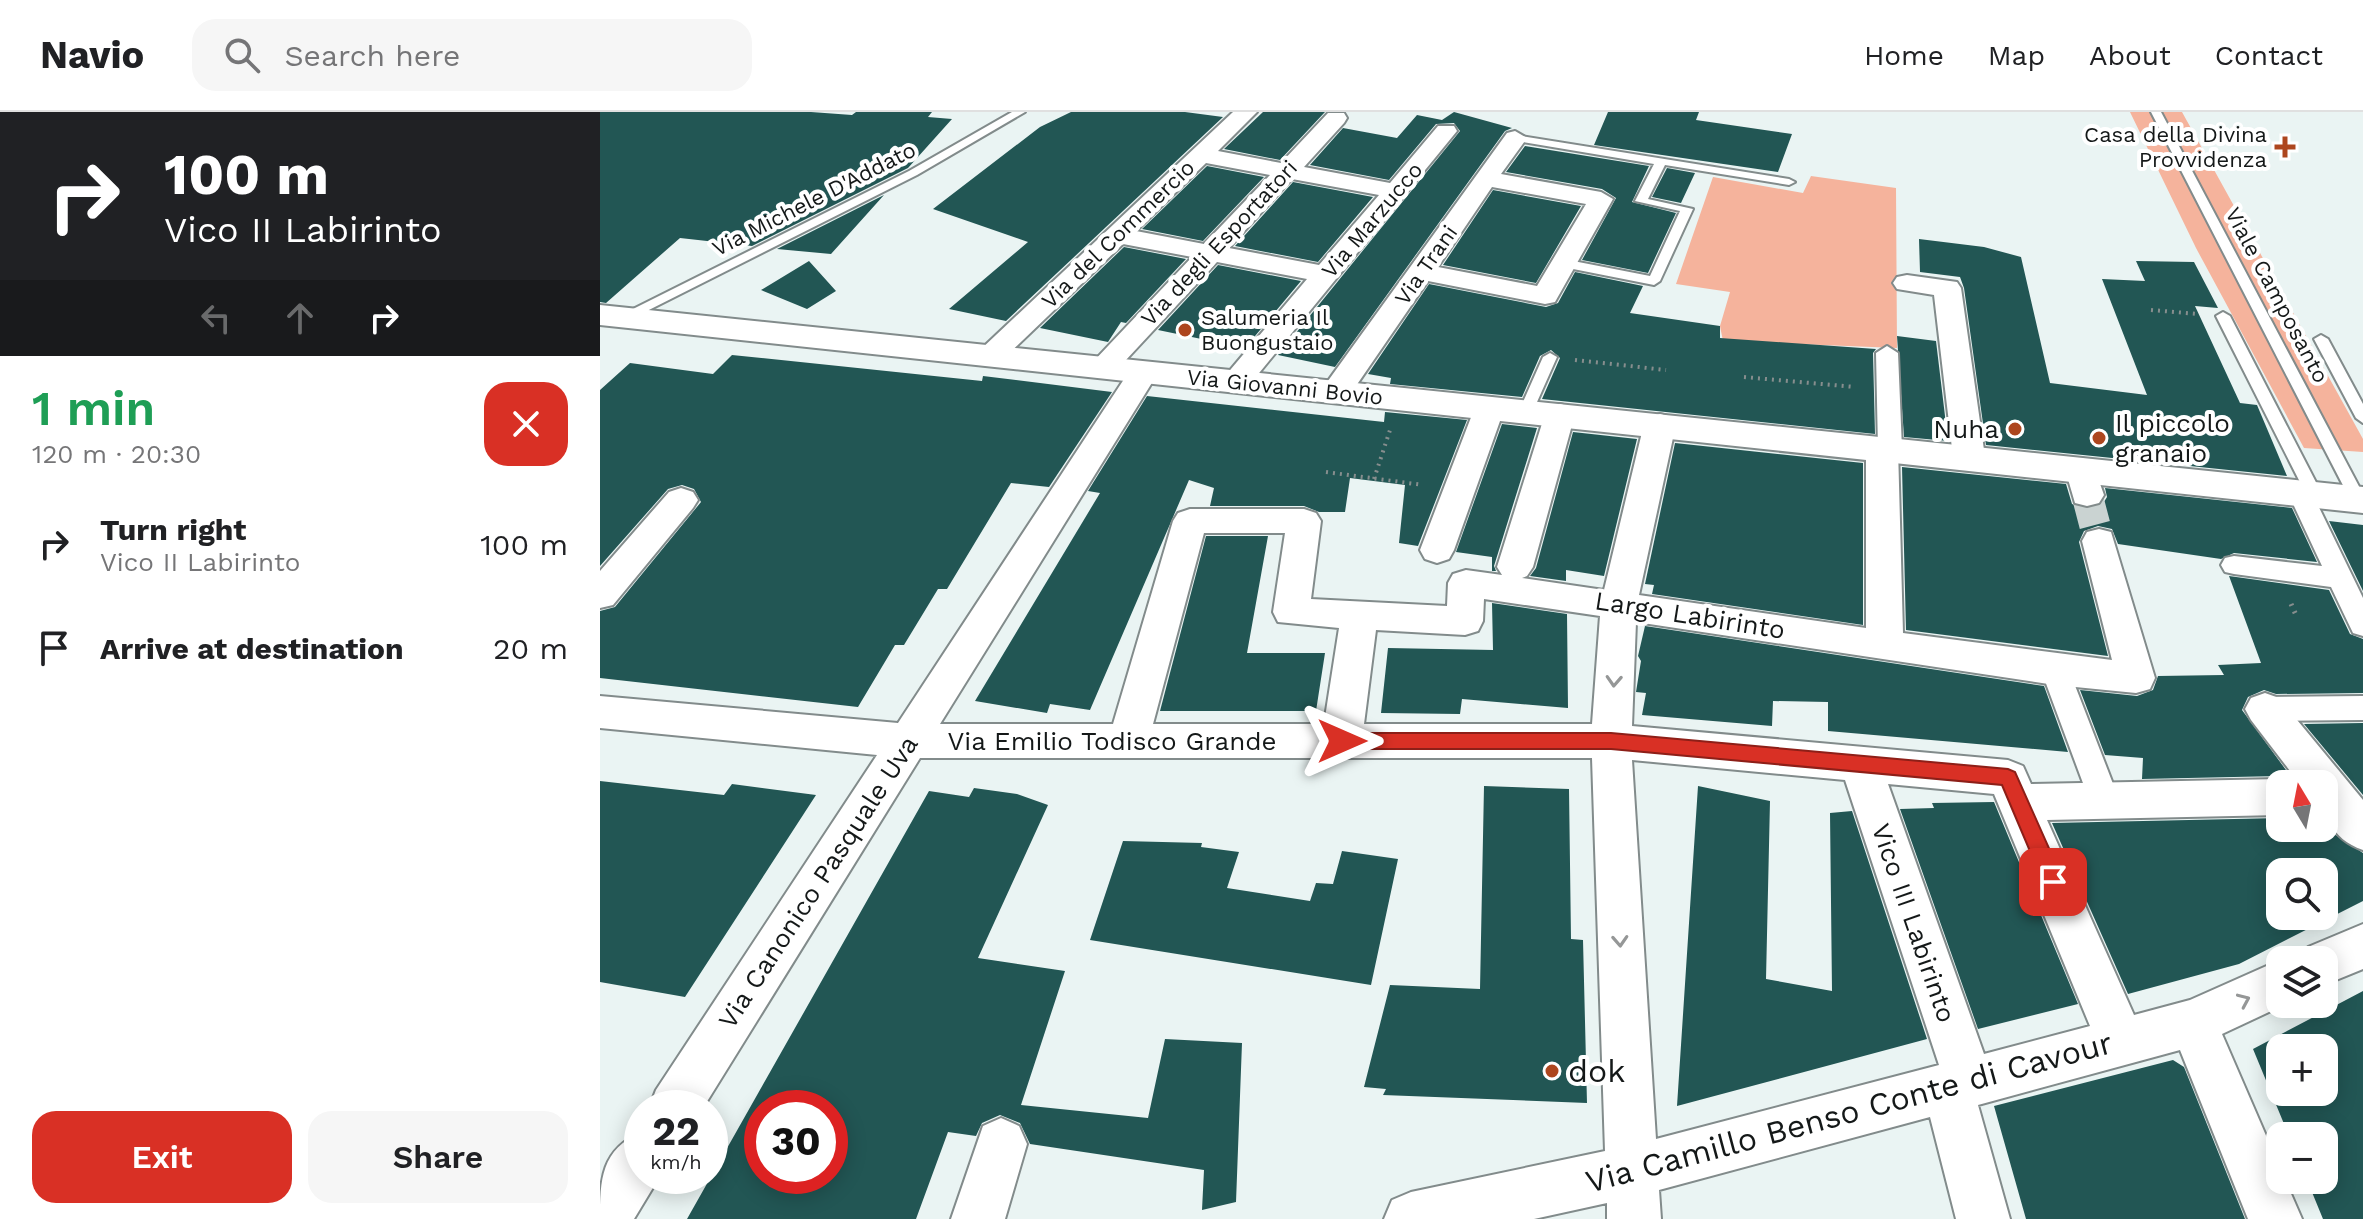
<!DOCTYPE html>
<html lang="en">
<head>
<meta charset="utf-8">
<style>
  :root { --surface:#fff; --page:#f6f6f6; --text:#202124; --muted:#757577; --line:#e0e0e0; --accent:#d93025 }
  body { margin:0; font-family:"Work Sans",sans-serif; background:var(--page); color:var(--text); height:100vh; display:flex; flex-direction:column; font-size:30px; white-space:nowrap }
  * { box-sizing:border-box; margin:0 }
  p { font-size:26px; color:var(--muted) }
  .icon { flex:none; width:44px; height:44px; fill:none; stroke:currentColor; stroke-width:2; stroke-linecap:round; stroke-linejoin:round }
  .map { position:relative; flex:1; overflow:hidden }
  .details { display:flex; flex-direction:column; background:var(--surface); width:600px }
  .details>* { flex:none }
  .hud { background:#202124; color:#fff; overflow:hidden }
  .needle { width:52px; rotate:350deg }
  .controls { position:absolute; left:1666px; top:658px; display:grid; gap:16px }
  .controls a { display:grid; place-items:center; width:72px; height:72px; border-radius:16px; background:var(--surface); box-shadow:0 4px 20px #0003; font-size:40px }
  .speed { position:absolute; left:24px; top:978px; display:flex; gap:16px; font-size:40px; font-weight:700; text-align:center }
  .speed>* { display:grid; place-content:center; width:104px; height:104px; border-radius:50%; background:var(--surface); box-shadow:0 4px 20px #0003; line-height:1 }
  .speed small { font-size:20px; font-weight:400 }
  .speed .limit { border:12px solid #d22; background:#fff; color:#111 }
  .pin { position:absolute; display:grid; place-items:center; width:68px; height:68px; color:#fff; margin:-34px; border-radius:16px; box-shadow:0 4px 12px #0006 }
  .me { position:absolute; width:88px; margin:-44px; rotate:90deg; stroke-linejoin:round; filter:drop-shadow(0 0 6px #0008) }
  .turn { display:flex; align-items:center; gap:28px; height:168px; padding:0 32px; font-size:36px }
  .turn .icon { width:104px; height:104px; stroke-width:2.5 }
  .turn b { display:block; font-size:56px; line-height:68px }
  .lanes { display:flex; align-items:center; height:76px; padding:0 32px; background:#0003; justify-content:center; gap:40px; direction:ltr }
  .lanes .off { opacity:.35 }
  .round { display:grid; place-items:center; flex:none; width:84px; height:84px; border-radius:24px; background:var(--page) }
  .head { display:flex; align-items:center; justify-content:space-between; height:136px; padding:0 32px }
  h1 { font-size:48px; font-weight:600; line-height:60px; color:#1e9e55 }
  .button { display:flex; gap:16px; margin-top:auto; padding:16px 32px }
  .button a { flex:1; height:92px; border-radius:24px; background:var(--accent); color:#fff; font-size:32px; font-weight:600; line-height:92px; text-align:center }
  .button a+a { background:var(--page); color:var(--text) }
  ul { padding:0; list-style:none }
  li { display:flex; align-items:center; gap:24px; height:104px; padding:0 32px }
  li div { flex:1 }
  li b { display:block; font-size:30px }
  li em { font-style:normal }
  header { display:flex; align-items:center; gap:48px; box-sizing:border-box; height:112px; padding:0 40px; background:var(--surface); border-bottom:2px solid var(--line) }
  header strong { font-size:38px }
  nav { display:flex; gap:44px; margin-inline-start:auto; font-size:28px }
  .search { width:560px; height:72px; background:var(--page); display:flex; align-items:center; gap:20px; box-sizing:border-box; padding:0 28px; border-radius:24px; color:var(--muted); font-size:30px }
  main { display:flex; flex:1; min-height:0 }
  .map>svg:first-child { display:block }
</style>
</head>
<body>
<header>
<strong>Navio</strong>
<div class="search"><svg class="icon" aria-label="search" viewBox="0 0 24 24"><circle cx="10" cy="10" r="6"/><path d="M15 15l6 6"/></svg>Search here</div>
<nav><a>Home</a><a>Map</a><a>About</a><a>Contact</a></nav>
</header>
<main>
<section class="details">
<div class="hud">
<div class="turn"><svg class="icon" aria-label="right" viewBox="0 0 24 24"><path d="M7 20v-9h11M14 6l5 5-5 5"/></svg><div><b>100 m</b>Vico II Labirinto</div></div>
<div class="lanes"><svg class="icon off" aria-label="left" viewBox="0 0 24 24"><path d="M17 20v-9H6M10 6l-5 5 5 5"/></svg><svg class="icon off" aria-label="ahead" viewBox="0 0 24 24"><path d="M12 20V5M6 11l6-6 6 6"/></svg><svg class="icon" aria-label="right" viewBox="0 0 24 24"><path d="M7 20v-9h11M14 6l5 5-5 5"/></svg></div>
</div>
<div class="head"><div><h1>1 min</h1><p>120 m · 20:30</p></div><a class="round" style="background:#d93025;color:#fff"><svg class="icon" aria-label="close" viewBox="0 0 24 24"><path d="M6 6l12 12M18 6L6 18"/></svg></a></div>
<ul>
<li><svg class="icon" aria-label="right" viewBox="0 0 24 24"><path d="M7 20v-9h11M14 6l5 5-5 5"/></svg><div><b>Turn right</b><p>Vico II Labirinto</p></div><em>100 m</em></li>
<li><svg class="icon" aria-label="arrive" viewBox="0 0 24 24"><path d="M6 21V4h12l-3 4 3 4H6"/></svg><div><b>Arrive at destination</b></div><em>20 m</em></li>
</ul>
<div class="button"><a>Exit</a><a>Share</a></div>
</section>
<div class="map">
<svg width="1763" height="1107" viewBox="0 0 1763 1107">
  <rect width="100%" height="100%" fill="#eaf4f3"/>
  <!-- green -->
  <path fill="#f5b39c" d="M 1530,0 L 1582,0 L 1763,327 L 1763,340 L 1704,336 L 1596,136 Z
    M 1211,64 L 1296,76 L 1297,236 L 1123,229 L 1120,214 L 1130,180 L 1076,172 L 1113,65 L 1203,81 Z"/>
  <!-- building -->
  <path fill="#225654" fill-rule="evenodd" d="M 0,0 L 211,0 L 252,3 L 256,0 L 332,0 L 328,5 L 352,7 L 308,56 L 152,134 L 80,126 L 6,191 L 0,190 Z
    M 471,0 L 585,0 L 623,5 L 406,209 L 349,197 L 428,130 L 333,97 L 440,15 Z
    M 663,0 L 725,0 L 680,48 L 624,37 Z
    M 854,0 L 912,16 L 905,19 L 735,255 L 678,243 L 860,19 L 854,11 L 836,12 L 789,68 L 710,53 L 743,16 L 797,26 L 817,3 L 842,8 Z
    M 1008,0 L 1099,0 L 1096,8 L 1192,22 L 1178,60 L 994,33 Z
    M 925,34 L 1049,54 L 1032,90 L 1076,101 L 1048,161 L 982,148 L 1016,86 L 1002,77 L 906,60 Z
    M 607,54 L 664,65 L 603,129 L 542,117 Z
    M 1067,56 L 1095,61 L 1081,91 L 1052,85 Z
    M 693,70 L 773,85 L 718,150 L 635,134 Z
    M 893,78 L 981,94 L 936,171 L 843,153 Z
    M 284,83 L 231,142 L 177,137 Z
    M 1319,127 L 1384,135 L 1421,145 L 1450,271 L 1547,283 L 1502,167 L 1545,169 L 1536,149 L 1594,150 L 1618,196 L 1595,194 L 1640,291 L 1657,293 L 1687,364 L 1386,333 L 1364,176 L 1360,165 L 1320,160 Z
    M 524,135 L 586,147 L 526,211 L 521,210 L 508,230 L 440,216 Z
    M 209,149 L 236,179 L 207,197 L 161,178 Z
    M 618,153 L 701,169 L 645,236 L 558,218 Z
    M 975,160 L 1043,174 L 1030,201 L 1120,214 L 1120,226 L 1276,237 L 1273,241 L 1275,322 L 942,287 L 960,246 L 951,238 L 940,244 L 922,285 L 790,272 L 791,266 L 768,262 L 829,172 L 946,195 L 958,191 Z
    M 1297,224 L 1336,229 L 1348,329 L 1304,325 Z
    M 132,243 L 382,269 L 383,264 L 512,280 L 449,375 L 411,371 L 347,477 L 338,477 L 304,533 L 295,533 L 258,595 L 0,566 L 0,499 L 15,495 L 101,390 L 94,377 L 82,373 L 68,377 L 0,454 L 0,278 L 30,251 L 113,262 Z
    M 547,284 L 784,310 L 785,300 L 867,308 L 818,434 L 799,431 L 805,373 L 750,366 L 745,400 L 719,400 L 704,394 L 610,394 L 614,376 L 589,368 L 490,598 L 450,592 L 447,601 L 375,589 L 500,381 L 488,379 Z
    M 902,312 L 937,316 L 894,454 L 896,459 L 892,459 L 892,445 L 856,440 Z
    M 973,320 L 1037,327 L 1004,464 L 966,458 L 966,469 L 930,464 L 936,456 Z
    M 1075,331 L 1263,351 L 1263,513 L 1052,482 L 1054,473 L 1045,472 Z
    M 1302,355 L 1466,372 L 1472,392 L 1486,397 L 1502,393 L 1507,385 L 1505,376 L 1692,396 L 1717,450 L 1634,441 L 1621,447 L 1518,432 L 1512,417 L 1498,414 L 1484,419 L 1479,430 L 1508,544 L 1306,518 Z
    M 1729,409 L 1763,413 L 1763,479 Z
    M 606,424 L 668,424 L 647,541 L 725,541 L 716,599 L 560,599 Z
    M 1629,464 L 1729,478 L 1750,522 L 1763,527 L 1763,581 L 1676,582 L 1664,578 L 1648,585 L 1642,598 L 1694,669 L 1680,664 L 1542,667 L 1543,646 L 1505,643 L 1480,578 L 1537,584 L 1553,578 L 1558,564 L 1624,563 L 1618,553 L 1661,551 Z
    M 892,491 L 967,502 L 968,596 L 862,587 L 860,602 L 781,601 L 788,536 L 893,538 Z
    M 1045,514 L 1444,574 L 1468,640 L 1228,619 L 1228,590 L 1173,589 L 1172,614 L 1042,603 L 1046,581 L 1036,580 L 1041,549 L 1038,544 Z
    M 1763,611 L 1763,683 L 1704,612 Z
    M 0,669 L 124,683 L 132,672 L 216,683 L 85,885 L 0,870 Z
    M 884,674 L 969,677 L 971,827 L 983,828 L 987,991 L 783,983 L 786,977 L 764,975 L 790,873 L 880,877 Z
    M 1098,674 L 1170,689 L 1166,867 L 1232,879 L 1230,701 L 1252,699 L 1327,927 L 1077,994 Z
    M 374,676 L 417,682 L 448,693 L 378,846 L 465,859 L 421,993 L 548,1006 L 565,927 L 642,931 L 636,1090 L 602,1098 L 604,1058 L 430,1032 L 420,1011 L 400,1003 L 382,1011 L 376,1024 L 348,1020 L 316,1107 L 87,1107 L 329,679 L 369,685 ZM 162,996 L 230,996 L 230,1064 L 162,1064 Z
    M 1394,690 L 1478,892 L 1378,917 L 1300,697 L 1334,696 L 1332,691 Z
    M 1724,701 L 1734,722 L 1763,741 L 1763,789 L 1639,852 L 1528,882 L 1452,711 L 1680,706 L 1680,716 L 1724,716 ZM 1680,760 L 1724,760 L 1724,804 L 1680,804 Z
    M 523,729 L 602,731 L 601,735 L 639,740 L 627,776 L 710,789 L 716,771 L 733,772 L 742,739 L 798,747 L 771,873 L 490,828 Z
    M 1763,879 L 1763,1107 L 1723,1107 L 1707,1068 L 1724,1068 L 1724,1024 L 1689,1024 L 1653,937 ZM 1680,936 L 1724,936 L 1724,980 L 1680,980 Z
    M 1573,948 L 1584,955 L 1645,1107 L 1426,1107 L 1394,994 Z"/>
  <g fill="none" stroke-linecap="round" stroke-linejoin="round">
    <!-- minor-tunnel -->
    <path stroke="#cad3d2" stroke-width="31" stroke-dasharray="31 16" stroke-linecap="butt" d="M 1487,383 L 1499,429"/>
    <defs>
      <path id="service" d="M 412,0 L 425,0 L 317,63 L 29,208 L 19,208 L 17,205 L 309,59 Z
        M 1551,0 L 1561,0 L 1763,382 L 1763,391 L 1752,391 L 1750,387 Z
        M 915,23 L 1189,67 L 1195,70 L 1189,73 L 1065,53 L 1048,87 L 1093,97 L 1060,169 L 1054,173 L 963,155 L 957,151 L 963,147 L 1050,164 L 1080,99 L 1035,89 L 1054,52 L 911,28 L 911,24 Z
        M 1623,200 L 1630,204 L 1722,382 L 1720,386 L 1714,387 L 1706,382 L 1616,204 Z
        M 1721,223 L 1728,227 L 1763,292 L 1763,311 L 1756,306 L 1714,227 Z
        M 950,241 L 957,245 L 933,299 L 931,302 L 921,302 L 919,299 L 943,245 Z"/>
      <path id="pedestrian" d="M 1287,234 L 1298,241 L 1302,337 L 1290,345 L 1278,337 L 1276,241 Z
        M 1700,373 L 1709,375 L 1712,381 L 1763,486 L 1763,524 L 1753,521 L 1731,475 L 1634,462 L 1625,460 L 1621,453 L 1625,446 L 1634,444 L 1722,454 L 1688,381 L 1691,375 Z
        M 1455,547 L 1465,550 L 1469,558 L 1520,690 L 1516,699 L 1505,703 L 1494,699 L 1490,690 L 1441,558 L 1445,550 Z
        M 1763,584 L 1763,608 L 1665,609 L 1655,605 L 1651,597 L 1655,589 L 1665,585 Z"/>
      <path id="minor" d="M 633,0 L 657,0 L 618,39 L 681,51 L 728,1 L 744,1 L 747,6 L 744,11 L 704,55 L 790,71 L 838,14 L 854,14 L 857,19 L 646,277 L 624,277 L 620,270 L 707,167 L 617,150 L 512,263 L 492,263 L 487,257 L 492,251 L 592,145 L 523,132 L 399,251 L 379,251 L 374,245 L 379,239 ZM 606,51 L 670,63 L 604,132 L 536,119 ZM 692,67 L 779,83 L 719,153 L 629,136 Z
        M 915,19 L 927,26 L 901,62 L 1001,80 L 1013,87 L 955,190 L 945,192 L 828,169 L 747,287 L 725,287 L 721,280 L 725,273 L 907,21 ZM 892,75 L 986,92 L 937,174 L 838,155 Z
        M 1307,163 L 1357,170 L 1361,176 L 1385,345 L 1380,353 L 1369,356 L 1358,353 L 1353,345 L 1334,183 L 1297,177 L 1293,171 L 1297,165 Z
        M 543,252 L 554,255 L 558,261 L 340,612 L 513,612 L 573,409 L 578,401 L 590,397 L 704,397 L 716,401 L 721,409 L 711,487 L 847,494 L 848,471 L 853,462 L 866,458 L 902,463 L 897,455 L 945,302 L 949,295 L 960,292 L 971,295 L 975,302 L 933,455 L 927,464 L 922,466 L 1004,478 L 1044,312 L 1049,305 L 1060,302 L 1071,305 L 1076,312 L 1039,483 L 1266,516 L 1266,336 L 1271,329 L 1282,325 L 1293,329 L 1298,336 L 1303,521 L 1512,548 L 1482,429 L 1487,420 L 1499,417 L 1511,420 L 1555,566 L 1550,577 L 1536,581 L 1455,573 L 1036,510 L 1032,614 L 1408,648 L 1423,654 L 1431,672 L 1680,667 L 1694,672 L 1680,672 L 1680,703 L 1447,708 L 1534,903 L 1590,888 L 1680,848 L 1680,892 L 1686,892 L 1622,922 L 1680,1056 L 1680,1068 L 1685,1068 L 1702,1107 L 1648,1107 L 1580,938 L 1378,993 L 1410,1107 L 1356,1107 L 1330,1005 L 1059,1078 L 1061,1107 L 1007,1107 L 1007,1091 L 934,1107 L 784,1107 L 792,1088 L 811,1080 L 1005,1039 L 992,646 L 320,646 L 103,996 L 49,996 L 56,978 L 277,643 L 0,616 L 0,584 L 298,611 L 532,255 ZM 604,421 L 685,421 L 673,500 L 678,510 L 739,516 L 724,612 L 553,612 ZM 884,487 L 1000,504 L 992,612 L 764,612 L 776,518 L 865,523 L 878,519 L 883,509 ZM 1032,648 L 1245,668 L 1339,953 L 1056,1027 ZM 1288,672 L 1394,682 L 1490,914 L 1384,942 Z
        M 890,285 L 901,288 L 905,295 L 854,438 L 849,447 L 837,451 L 825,447 L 820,438 L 875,295 L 879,288 Z
        M 1481,346 L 1492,349 L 1504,383 L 1499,391 L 1487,394 L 1475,391 L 1465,357 L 1470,349 Z
        M 81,376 L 93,380 L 98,388 L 93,396 L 13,493 L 0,496 L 0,459 L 69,380 Z
        M 1665,581 L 1679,586 L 1763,688 L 1763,738 C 1730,726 1724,704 1724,672 L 1700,672 L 1651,608 L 1645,597 L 1651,586 Z
        M 1763,812 L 1763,857 L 1724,873 L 1724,848 L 1702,848 L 1708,835 Z
        M 401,1006 L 419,1014 L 427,1032 L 405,1107 L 351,1107 L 383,1014 Z
        M 42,1020 L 42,1064 L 60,1064 L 34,1107 L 0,1107 C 0,1068 1,1037 42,1020 Z"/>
      <path id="tertiary" d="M 0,193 L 1763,375 L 1763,401 L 0,213 Z"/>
    </defs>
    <!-- service casing -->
    <use href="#service" stroke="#828b8b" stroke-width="4"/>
    <!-- pedestrian casing -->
    <use href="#pedestrian" stroke="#828b8b" stroke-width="4"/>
    <!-- minor casing -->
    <use href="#minor" stroke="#828b8b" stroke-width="4"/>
    <!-- tertiary casing -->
    <use href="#tertiary" stroke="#828b8b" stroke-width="4"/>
    <!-- path-far1 -->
    <path stroke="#878e8e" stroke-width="4" stroke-dasharray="2 5" stroke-linecap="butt" d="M 1551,198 L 1598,202
      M 975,248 L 1066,258
      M 1144,265 L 1255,275
      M 726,360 L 823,373
      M 774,367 L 790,318"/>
    <!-- path -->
    <path stroke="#878e8e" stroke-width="5" stroke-dasharray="2 6" stroke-linecap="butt" d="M 1691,492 L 1696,503"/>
    <!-- service -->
    <use href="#service" fill="#fff" fill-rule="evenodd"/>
    <!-- pedestrian -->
    <use href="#pedestrian" fill="#fff" fill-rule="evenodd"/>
    <!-- minor -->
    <use href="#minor" fill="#fff" fill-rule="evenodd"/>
    <!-- tertiary -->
    <use href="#tertiary" fill="#fff" fill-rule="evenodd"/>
  </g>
  <!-- one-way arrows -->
  <defs><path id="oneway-chevron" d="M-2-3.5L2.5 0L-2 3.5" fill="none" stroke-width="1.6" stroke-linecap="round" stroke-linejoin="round" transform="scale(2)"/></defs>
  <g stroke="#959797">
    <use href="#oneway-chevron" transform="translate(1014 569) rotate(93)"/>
    <use href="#oneway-chevron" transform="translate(1020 829) rotate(87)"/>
    <use href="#oneway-chevron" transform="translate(1644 888) rotate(-24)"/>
  </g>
  <!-- route -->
  <path fill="#d93025" stroke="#8d1f18" stroke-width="2" d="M 742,621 L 1011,621 L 1408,657 L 1415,660 L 1464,770 L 1461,777 L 1453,779 L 1446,777 L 1402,673 L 1011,637 L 742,637 L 733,629 Z"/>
  <!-- markers -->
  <g fill="#ad461e" stroke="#fff" stroke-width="3">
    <path d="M1681 23h8v8h8v8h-8v8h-8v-8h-8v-8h8z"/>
    <circle cx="585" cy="218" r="8"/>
    <circle cx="1415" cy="317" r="8"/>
    <circle cx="1499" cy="326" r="8"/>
    <circle cx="952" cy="959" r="8"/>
  </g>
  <g text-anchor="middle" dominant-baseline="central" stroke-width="8" stroke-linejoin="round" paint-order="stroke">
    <!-- far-poi labels -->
    <g font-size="22" fill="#141818" stroke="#fff" text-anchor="end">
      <text x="1667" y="22">Casa della Divina<tspan x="1667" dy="25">Provvidenza</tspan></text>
      <text x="601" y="205" text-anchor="start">Salumeria Il<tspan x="601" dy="25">Buongustaio</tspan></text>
    </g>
    <!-- far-street labels -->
    <g font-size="22" fill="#141818" stroke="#fff">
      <text transform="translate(214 87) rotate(-27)">Via Michele D'Addato</text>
      <text transform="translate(772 108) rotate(-50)">Via Marzucco</text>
      <text transform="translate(518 122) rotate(-44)">Via del Commercio</text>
      <text transform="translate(619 131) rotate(-47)">Via degli Esportatori</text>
      <text transform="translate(826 153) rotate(-55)">Via Trani</text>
      <text transform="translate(1677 183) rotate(62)">Viale Camposanto</text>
      <text transform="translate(685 275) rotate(6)">Via Giovanni Bovio</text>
    </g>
    <!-- poi labels -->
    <g font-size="26" fill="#141818" stroke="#fff" text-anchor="start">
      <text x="1515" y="311">Il piccolo<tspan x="1515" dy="30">granaio</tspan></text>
      <text x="1399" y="317" text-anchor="end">Nuha</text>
    </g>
    <!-- street labels -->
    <g font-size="26" fill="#141818" stroke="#fff">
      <text transform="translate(1090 503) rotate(9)">Largo Labirinto</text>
      <text x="512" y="629">Via Emilio Todisco Grande</text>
      <text transform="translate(218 770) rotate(-57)">Via Canonico Pasquale Uva</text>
      <text transform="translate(1314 811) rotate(71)">Vico III Labirinto</text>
    </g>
    <!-- near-poi labels -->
    <g font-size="32" fill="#141818" stroke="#fff" text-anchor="start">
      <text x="968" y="959">dok</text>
    </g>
    <!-- near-street labels -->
    <g font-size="32" fill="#141818" stroke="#fff">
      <text transform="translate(1249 1000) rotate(-15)">Via Camillo Benso Conte di Cavour</text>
    </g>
  </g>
</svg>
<div class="controls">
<a><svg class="needle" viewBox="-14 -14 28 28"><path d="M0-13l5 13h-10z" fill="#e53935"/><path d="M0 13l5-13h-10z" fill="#757577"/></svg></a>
<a><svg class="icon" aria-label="search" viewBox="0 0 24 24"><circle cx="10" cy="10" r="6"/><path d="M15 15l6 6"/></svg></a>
<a><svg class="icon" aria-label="layers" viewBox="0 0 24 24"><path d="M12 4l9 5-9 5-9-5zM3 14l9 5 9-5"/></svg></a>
<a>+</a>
<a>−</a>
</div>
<div class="speed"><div>22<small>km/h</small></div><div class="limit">30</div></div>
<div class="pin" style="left:1453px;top:770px;background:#d93025"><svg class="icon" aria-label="arrive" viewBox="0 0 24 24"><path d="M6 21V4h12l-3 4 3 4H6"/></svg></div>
<svg class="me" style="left:742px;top:629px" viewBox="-20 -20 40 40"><path d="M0-17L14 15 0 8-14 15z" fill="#d93025" stroke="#fff" stroke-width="4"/></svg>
</div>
</main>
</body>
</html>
